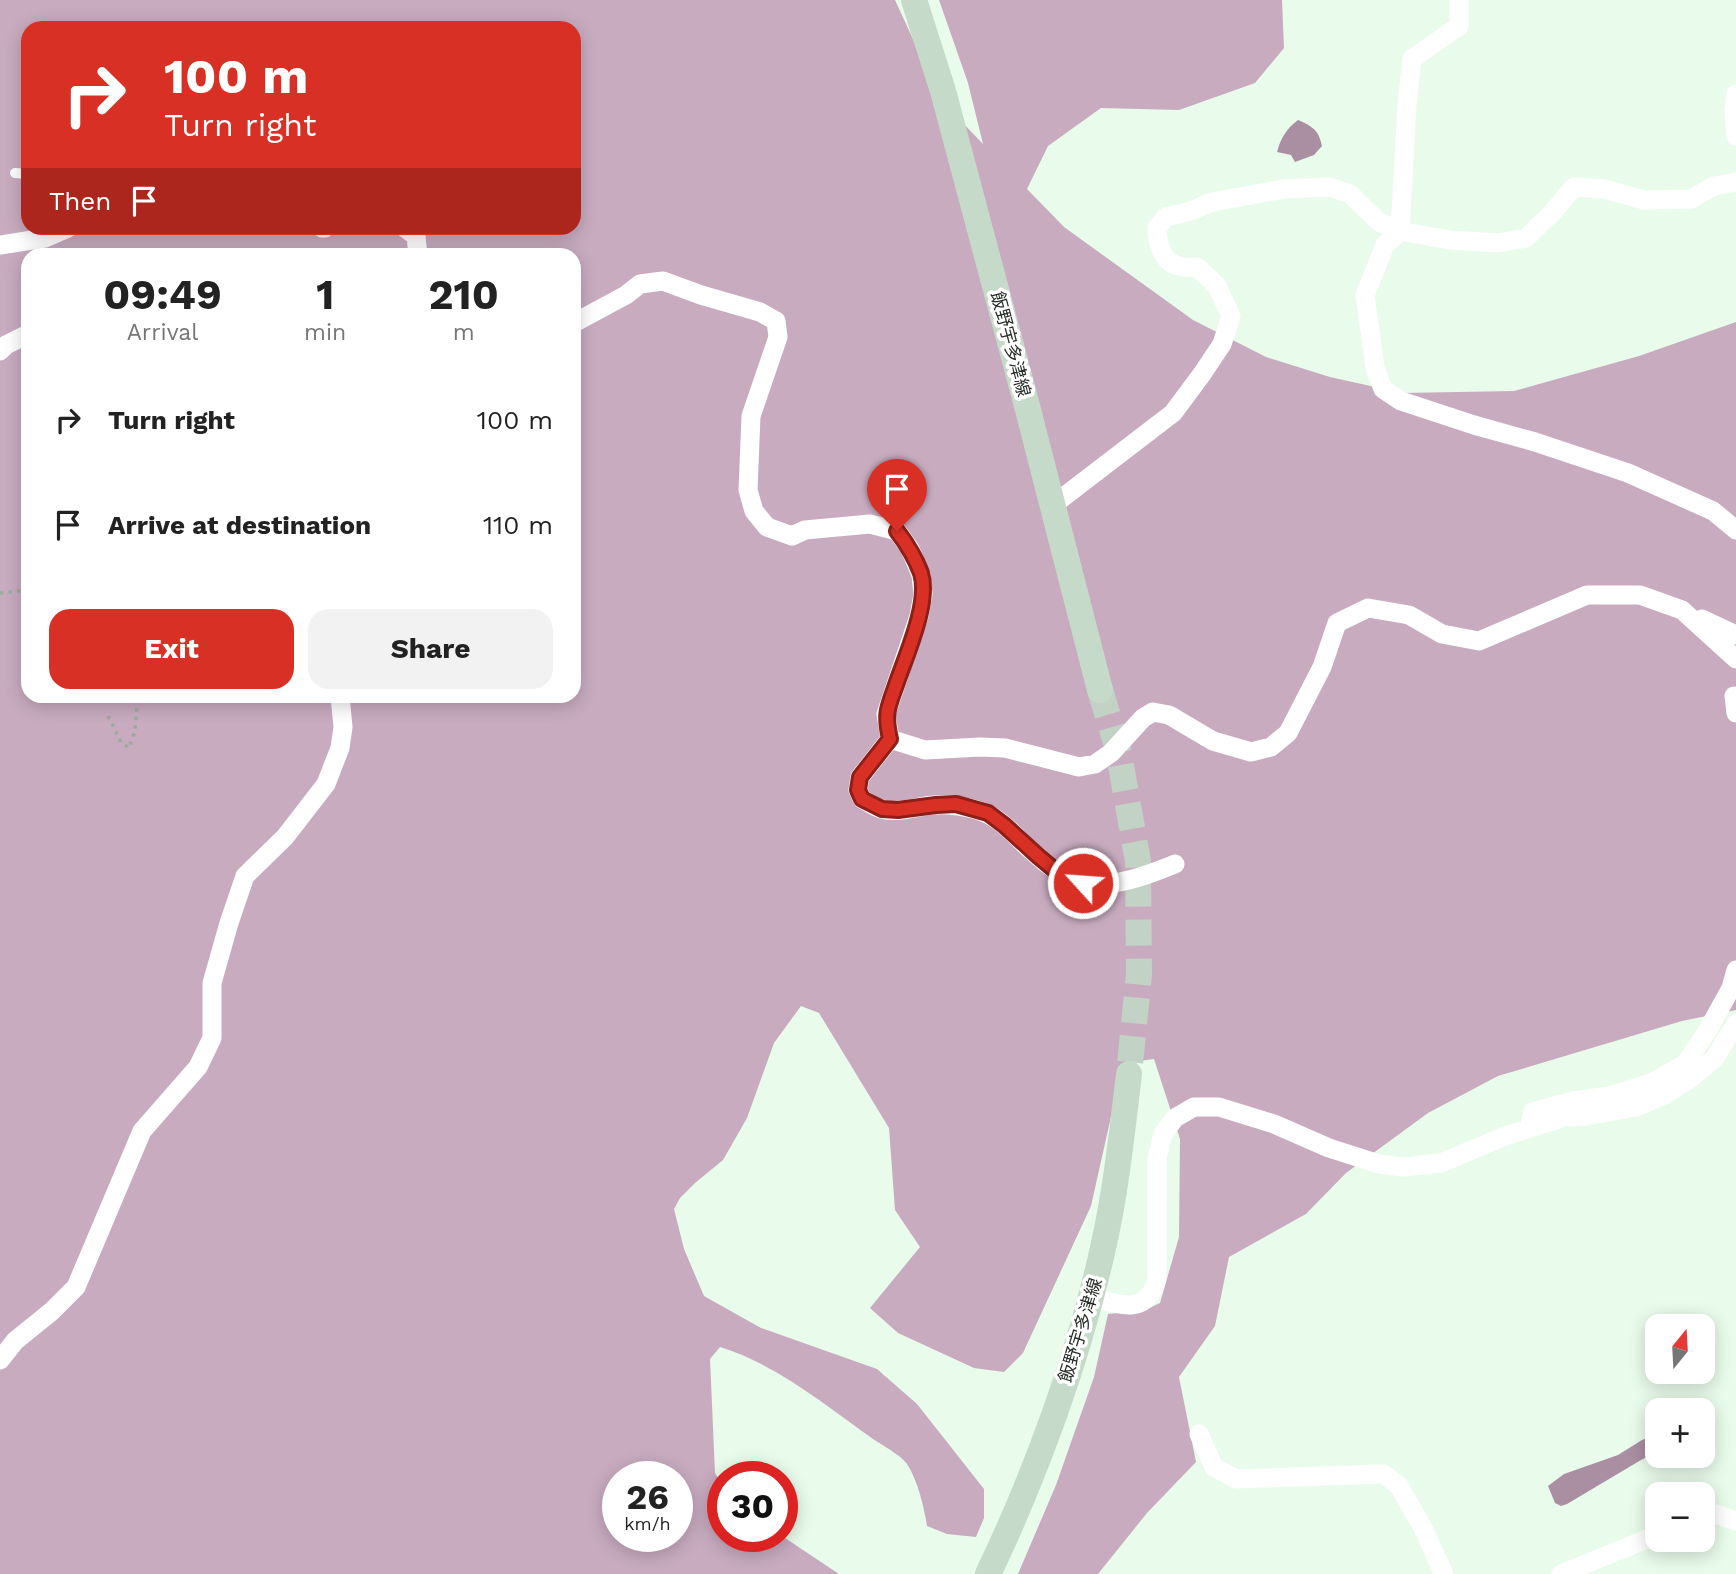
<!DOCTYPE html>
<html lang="en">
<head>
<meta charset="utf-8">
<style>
  :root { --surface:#fff; --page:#f2f2f2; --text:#222; --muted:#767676; --accent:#d93025 }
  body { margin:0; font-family:"Work Sans","Noto Sans JP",sans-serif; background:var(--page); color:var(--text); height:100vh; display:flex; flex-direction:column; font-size:26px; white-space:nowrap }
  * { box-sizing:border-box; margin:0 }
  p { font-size:23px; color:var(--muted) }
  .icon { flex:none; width:38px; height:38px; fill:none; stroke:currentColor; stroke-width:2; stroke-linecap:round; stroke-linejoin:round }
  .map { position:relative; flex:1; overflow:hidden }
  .sheet { position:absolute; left:21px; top:248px; width:560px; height:455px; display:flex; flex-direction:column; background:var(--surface); border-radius:21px; box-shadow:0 4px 18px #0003 }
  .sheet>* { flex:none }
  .guide { position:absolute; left:21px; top:21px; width:560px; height:214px; border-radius:21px; box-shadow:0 4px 18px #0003; background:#d93025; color:#fff; overflow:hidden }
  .needle { width:46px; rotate:18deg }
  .tools { position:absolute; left:1645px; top:1314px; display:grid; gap:14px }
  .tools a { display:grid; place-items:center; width:70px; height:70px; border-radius:14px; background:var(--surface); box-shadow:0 4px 18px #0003; font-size:35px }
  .speed { position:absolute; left:602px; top:1461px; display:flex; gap:14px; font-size:35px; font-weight:700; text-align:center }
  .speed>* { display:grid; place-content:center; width:91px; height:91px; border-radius:50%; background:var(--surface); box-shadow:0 4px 18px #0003; line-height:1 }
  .speed small { font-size:18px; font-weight:400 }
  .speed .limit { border:10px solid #d22; background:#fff; color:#111 }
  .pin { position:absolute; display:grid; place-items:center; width:60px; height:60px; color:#fff; margin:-72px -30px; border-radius:50% 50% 50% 0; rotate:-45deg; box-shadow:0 0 7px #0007 }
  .pin .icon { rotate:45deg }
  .me { position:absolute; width:77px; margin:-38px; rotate:296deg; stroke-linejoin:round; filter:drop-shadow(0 0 5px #0008) }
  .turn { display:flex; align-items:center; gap:24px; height:147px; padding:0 28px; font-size:32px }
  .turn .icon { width:91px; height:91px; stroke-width:2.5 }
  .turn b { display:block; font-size:49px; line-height:60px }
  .then { display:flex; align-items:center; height:66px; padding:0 28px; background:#0003; gap:14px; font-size:26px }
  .eta { display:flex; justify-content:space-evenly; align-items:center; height:119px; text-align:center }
  .eta b { font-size:42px; font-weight:700; line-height:49px }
  .primary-button { display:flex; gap:14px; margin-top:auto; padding:14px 28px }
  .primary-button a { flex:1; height:80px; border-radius:21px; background:var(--accent); color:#fff; font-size:28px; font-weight:700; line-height:80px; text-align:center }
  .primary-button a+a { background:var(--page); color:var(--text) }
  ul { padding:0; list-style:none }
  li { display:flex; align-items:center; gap:21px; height:105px; padding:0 28px }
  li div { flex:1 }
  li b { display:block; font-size:26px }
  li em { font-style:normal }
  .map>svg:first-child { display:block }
</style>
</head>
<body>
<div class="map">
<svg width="1736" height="1574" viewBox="0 0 1736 1574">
  <rect width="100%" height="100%" fill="#e9fbeb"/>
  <!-- forest -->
  <path fill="#c8abbf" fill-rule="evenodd" d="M 0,0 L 895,0 L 941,100 L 983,144 L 968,83 L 939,0 L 1282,0 L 1284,48 L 1255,83 L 1179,110 L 1101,108 L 1048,146 L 1027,189 L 1064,227 L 1193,320 L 1266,357 L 1330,377 L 1402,393 L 1514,391 L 1639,356 L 1736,322 L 1736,1010 L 1682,1021 L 1498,1076 L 1428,1113 L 1346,1173 L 1306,1214 L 1229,1257 L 1215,1326 L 1179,1377 L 1196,1462 L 1147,1513 L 1098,1574 L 1018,1574 L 1056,1485 L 1094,1377 L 1108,1314 L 1145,1310 L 1160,1303 L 1179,1237 L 1180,1139 L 1154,1059 L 1123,1063 L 1091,1206 L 1023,1353 L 1004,1372 L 974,1368 L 898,1333 L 870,1308 L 920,1247 L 895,1210 L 889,1128 L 819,1013 L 801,1006 L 774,1043 L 747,1118 L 723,1160 L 695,1183 L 680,1198 L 674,1209 L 684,1249 L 704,1296 L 761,1328 L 877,1369 L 917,1404 L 984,1489 L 984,1518 L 976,1537 L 947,1534 L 927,1526 C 924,1507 918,1481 907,1464 C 902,1456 882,1445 873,1439 C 827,1406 774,1363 720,1347 L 710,1359 L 715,1473 L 723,1486 L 723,1536 L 782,1536 L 839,1574 L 0,1574 ZM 28,28 L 574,28 L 574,228 L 28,228 ZM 28,256 L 574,256 L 574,696 L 28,696 ZM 618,1477 L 677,1477 L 677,1536 L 618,1536 Z"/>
  <!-- water -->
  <path fill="#aa8ea1" d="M 1298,120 C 1312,126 1319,130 1322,146 L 1314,155 L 1295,162 L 1291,155 L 1277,152 C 1281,138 1286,129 1298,120 Z
    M 1652,1436 L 1657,1442 L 1657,1452 L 1641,1460 L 1567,1504 L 1561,1506 L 1555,1503 L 1548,1486 L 1564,1474 L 1618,1455 L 1642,1440 Z"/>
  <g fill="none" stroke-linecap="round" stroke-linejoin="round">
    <!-- secondary-tunnel -->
    <path stroke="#c2d2c4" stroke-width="26" stroke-dasharray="26 13" stroke-linecap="butt" d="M 1100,690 L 1118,749 L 1138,861 L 1139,974 L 1129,1074"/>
    <!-- path -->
    <path stroke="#9dab9f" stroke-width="3.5" stroke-dasharray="3.5 5" stroke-linecap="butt" d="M 0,593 L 28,590
      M 108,716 L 121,742 L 129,748 L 135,731 L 138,696"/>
    <!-- lane -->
    <path stroke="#fff" stroke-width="10" d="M 15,173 L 28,174"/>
    <!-- street -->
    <path stroke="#fff" stroke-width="19" d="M 1459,0 L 1459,26 L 1412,59 L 1407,105 L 1400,231 L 1385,245 L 1365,295 L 1375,368 L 1383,389 L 1401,401 L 1474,425 L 1535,442 L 1628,473 L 1713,511 L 1736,530
      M 1736,94 L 1734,112 L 1736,136
      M 322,228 L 325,228
      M 405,228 L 416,236 L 418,256
      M 0,245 L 45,238 L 68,228
      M 574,323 L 626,295 L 640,284 L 663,281 L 701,295 L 760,312 L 776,321 L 778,337 L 751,416 L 748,490 L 754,511 L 767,527 L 792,536 L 805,530 L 870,524 L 897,531 L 910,549 L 921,575 L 923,594 L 919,616 L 886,714 L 890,739
      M 0,351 L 6,345 L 28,334
      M 1053,505 L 1173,413 L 1202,374 L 1222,344 L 1231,316 L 1217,286 L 1197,267 C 1192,267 1184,268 1179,266 C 1162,262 1157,243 1157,228 L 1166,217 L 1191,211 L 1212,202 L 1284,189 L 1330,187 L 1350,194 L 1379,222 L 1400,231 L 1450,240 L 1498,243 L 1526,238 L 1551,214 L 1574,187 L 1604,189 L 1644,200 L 1691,199 L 1714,186 L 1736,182
      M 1702,619 L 1736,635
      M 1736,697 L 1734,696 L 1736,713
      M 890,739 L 925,750 L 980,747 L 1005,748 L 1079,767 L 1095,764 L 1111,753 L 1143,718 L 1153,712 L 1169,715 L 1213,741 L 1251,752 L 1271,747 L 1288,733 L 1322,667 L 1337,623 L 1368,608 L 1409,615 L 1442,634 L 1479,641 L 1587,595 L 1640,595 L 1682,610 L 1736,659
      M 890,739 L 860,777 L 858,790 L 862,799 C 868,802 874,807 881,809 C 897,814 918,806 934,805 C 949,804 962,806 977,810 C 996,815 1010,830 1024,844 C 1034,853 1045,864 1057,871 C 1098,895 1135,880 1175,864
      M 1529,1128 L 1533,1112 L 1573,1101 L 1609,1096 L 1651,1083 L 1685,1064 L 1708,1030 L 1731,988 L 1736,970
      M 1091,1297 C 1120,1305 1147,1316 1157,1279 L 1157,1158 L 1163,1134 L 1175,1118 L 1194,1107 L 1219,1107 L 1274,1124 L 1329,1148 L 1379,1164 L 1403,1167 L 1441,1163 L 1505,1136 L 1565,1117 L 1586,1116 L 1636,1107 L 1664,1095 L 1690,1079 L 1714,1059 L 1736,1024
      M 0,1360 L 15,1341 L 52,1311 L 76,1287 L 142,1131 L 198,1067 L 212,1038 L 212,983 L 229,923 L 245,876 L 285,837 L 326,784 L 340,748 L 343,727 L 340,696
      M 1199,1434 L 1214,1467 L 1236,1479 L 1384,1474 L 1399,1486 L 1422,1526 L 1444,1574
      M 1703,1514 L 1716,1514 L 1736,1521
      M 1561,1574 L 1657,1535"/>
    <!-- secondary -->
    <path stroke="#c5dac8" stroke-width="26" d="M 914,0 L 943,91 L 1026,402 L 1100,690
      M 988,1574 C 1036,1474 1079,1356 1103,1248 C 1116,1191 1122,1132 1129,1074"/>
  </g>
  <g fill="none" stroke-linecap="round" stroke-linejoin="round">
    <defs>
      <path id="route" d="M 897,531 C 907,544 915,557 921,573 C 930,602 907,653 897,682 C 888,708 884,712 890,739 L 860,777 L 858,790 L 862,799 L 882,809 L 898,810 L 936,805 L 956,804 L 988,813 L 1004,825 L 1038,856 L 1056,871 L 1083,883"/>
    </defs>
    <!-- route casing -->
    <use href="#route" stroke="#8d1f18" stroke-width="18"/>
    <!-- route -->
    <use href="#route" stroke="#d93025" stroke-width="12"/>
  </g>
  <g text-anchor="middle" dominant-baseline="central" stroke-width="7" stroke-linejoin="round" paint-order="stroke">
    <!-- street labels -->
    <g font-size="18" fill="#272e28" stroke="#fff">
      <text transform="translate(1011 344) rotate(75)">飯野宇多津線</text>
      <text transform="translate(1080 1330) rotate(-73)">飯野宇多津線</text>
    </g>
  </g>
</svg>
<div class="tools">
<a><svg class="needle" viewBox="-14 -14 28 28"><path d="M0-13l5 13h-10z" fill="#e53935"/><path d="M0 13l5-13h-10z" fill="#767676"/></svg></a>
<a>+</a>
<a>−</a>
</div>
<div class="speed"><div>26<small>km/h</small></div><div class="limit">30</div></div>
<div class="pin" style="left:897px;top:531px;background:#d93025"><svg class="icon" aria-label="arrive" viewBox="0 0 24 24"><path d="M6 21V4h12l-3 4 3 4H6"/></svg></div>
<svg class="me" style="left:1083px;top:883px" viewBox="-20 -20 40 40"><circle r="17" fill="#d93025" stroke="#fff" stroke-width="3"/><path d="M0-11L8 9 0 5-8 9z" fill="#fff"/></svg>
<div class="guide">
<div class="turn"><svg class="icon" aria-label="right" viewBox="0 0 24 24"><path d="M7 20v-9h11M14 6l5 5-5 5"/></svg><div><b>100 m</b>Turn right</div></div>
<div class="then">Then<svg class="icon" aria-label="arrive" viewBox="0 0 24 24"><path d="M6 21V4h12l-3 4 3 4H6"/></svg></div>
</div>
<section class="sheet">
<div class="eta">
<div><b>09:49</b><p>Arrival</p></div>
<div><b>1</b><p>min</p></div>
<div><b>210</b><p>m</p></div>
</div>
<ul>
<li><svg class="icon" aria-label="right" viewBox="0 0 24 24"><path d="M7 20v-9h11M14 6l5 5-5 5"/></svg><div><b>Turn right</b></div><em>100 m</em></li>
<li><svg class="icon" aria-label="arrive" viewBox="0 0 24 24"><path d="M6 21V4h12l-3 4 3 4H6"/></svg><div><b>Arrive at destination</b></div><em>110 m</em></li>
</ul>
<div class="primary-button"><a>Exit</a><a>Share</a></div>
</section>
</div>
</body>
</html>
